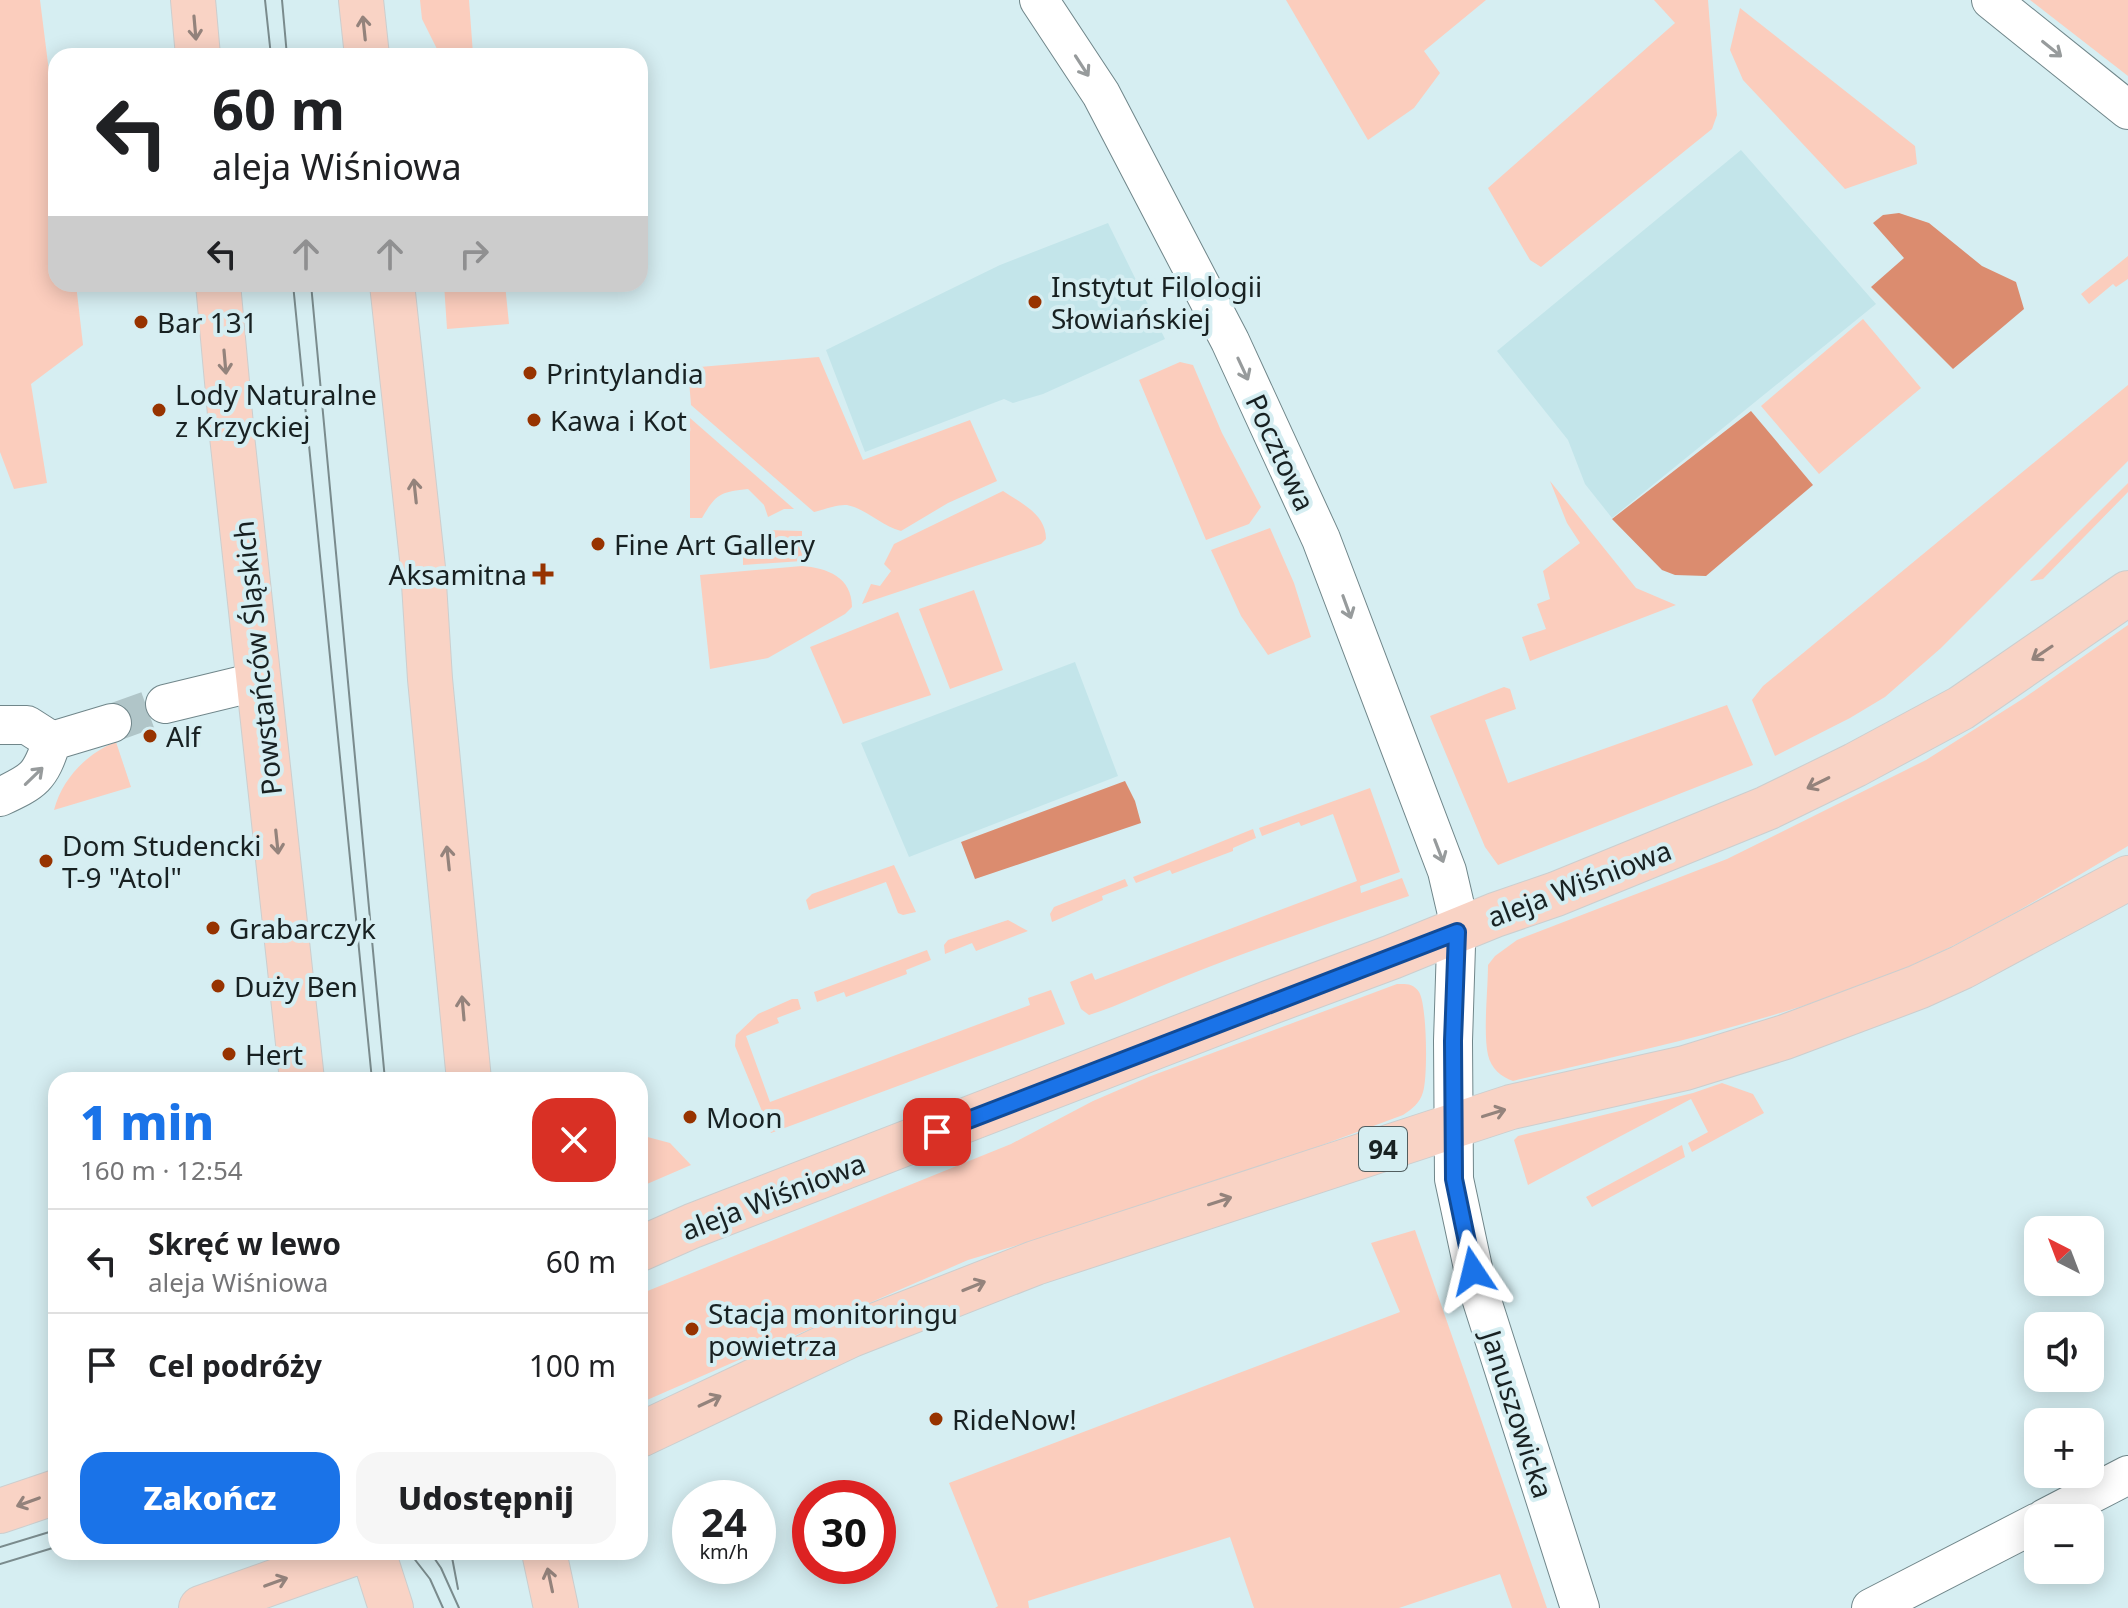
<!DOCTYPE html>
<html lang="pl">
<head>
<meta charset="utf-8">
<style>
  :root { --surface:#fff; --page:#f6f6f6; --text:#202124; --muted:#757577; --line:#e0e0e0; --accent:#1a73e8 }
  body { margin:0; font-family:"Noto Sans",sans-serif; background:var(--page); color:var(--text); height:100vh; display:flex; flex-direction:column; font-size:30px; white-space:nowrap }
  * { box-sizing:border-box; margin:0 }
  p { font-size:26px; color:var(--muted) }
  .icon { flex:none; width:44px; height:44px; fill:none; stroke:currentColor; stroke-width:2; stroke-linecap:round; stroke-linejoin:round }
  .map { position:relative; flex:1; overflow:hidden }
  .side { position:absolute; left:48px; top:1072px; width:600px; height:488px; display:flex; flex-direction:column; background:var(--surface); border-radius:24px; box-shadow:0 4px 20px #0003 }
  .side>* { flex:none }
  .top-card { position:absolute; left:48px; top:48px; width:600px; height:244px; border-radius:24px; box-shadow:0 4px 20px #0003; background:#fff; color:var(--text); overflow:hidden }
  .needle { width:52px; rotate:318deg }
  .fabs { position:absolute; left:2024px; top:1216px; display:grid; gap:16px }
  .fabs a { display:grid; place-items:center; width:80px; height:80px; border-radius:16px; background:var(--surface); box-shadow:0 4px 20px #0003; font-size:40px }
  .speed { position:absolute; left:672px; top:1480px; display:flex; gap:16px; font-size:40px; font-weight:700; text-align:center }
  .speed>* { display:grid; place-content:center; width:104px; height:104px; border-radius:50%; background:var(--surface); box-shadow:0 4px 20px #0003; line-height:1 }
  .speed small { font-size:20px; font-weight:400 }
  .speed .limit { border:12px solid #d22; background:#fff; color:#111 }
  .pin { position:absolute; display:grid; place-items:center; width:68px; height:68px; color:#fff; margin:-34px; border-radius:16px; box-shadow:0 4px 12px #0006 }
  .me { position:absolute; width:88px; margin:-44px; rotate:350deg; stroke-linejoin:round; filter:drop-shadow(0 0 6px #0008) }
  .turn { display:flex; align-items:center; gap:28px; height:168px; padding:0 32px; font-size:36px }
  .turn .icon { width:104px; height:104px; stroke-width:2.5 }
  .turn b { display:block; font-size:56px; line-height:68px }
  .lanes { display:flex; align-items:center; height:76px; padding:0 32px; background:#0003; justify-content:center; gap:40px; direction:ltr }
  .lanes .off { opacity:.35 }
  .round { display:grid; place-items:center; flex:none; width:84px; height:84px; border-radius:24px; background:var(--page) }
  .head { display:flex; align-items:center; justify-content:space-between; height:136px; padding:0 32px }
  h1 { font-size:48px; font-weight:800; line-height:60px; color:var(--accent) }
  .cta { display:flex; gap:16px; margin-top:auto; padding:16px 32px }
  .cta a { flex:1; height:92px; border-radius:24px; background:var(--accent); color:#fff; font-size:32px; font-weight:800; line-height:92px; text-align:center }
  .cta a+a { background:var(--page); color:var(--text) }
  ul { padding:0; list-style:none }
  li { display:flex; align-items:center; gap:24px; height:104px; padding:0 32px; border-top:2px solid var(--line) }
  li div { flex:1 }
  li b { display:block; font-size:30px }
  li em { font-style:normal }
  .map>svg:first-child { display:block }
</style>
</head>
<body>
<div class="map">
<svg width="2128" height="1608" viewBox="0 0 2128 1608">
  <rect width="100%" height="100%" fill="#d6eef2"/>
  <!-- built -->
  <path fill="#c3e5ea" d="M 1741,150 L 1876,304 L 1612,518 L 1585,484 L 1568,440 L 1497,351 Z
    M 1108,223 L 1165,339 L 1043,394 L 1013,403 L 1004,399 L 865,452 L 826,350 L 1000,265 Z
    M 1075,662 L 1118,776 L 909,857 L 861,743 Z"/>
  <!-- green -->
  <path fill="#fbcdbd" d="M 0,0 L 40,0 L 56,127 L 56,284 L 76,284 L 83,345 L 31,384 L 47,483 L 14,489 L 0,452 Z
    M 420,0 L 469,0 L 473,54 L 455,49 L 437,49 L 422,19 Z
    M 1286,0 L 1486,0 L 1424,51 L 1440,73 L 1414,108 L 1368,140 Z
    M 1654,0 L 1708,0 L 1717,115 L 1712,129 L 1541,267 L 1530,260 L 1488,188 L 1675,23 Z
    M 2030,0 L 2128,0 L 2128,76 Z
    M 1740,8 L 1915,146 L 1917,164 L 1845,189 L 1743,80 L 1730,50 Z
    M 2128,256 L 2128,279 L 2116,287 L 2113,284 L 2089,304 L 2081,294 Z
    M 444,284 L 505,284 L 509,324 L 447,329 Z
    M 1863,319 L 1921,388 L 1819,474 L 1761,406 Z
    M 819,357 L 863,460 L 970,420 L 997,481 L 948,503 L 901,531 C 881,526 867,509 847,505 C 837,504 823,510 814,512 L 691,405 L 688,368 Z
    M 1180,362 L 1193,365 L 1222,433 L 1261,507 L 1249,524 L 1206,540 L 1139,380 Z
    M 2128,385 L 2128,461 L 1941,648 L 1885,697 L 1850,718 L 1775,756 L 1752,700 L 1763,686 Z
    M 690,418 L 794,509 L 784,509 L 768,517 L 764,505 L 748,489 C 720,492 716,494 702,518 L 690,518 Z
    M 1550,481 L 1636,588 L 1676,605 L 1530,661 L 1522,637 L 1546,629 L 1537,604 L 1550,599 L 1543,571 L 1580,543 L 1567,523 Z
    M 2128,483 L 2128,492 L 2043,579 L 2030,581 Z
    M 1003,491 C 1021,503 1046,514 1046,539 L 1041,544 L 862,604 L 871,584 L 880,586 L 891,571 L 884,564 L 894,544 Z
    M 1270,528 L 1294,583 L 1311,637 L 1268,655 L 1241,616 L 1211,550 Z
    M 767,530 L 802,531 L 802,561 L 743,565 L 743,553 Z
    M 802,566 C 827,568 852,577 852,607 L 845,614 L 768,658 L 710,669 L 700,575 Z
    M 974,590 L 1003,670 L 950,689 L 919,609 Z
    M 898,612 L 931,695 L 843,724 L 810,647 Z
    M 2128,625 L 2128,846 C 2048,893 1968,944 1881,978 C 1762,1025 1637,1051 1513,1081 C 1501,1077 1491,1068 1488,1055 C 1483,1032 1488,990 1488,965 L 1495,956 L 1517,940 L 1727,859 L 1926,760 L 2024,698 Z
    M 1504,687 L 1510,689 L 1516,709 L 1485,720 L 1508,783 L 1727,705 L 1753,765 L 1498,865 L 1485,847 L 1430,716 Z
    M 116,742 L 131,787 L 54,810 C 62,779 87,753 116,742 Z
    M 1370,788 L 1400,872 L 1360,886 L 1361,893 L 1402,878 L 1409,896 C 1333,922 1256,948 1181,978 C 1150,990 1121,1005 1089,1015 L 1081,1009 L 1070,982 L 1092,973 L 1095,980 L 1357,881 L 1333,814 L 1301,826 L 1299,822 L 1262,836 L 1259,828 Z
    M 1253,829 L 1256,838 L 1233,848 L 1233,851 L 1172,874 L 1170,870 L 1136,883 L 1133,877 Z
    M 894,865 L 916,912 L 903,915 L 898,913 L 886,882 L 809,910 L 806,900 L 812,894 Z
    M 1125,879 L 1128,886 L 1102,896 L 1103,900 L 1052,922 L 1050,914 L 1054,907 Z
    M 1008,920 L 1028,931 L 976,951 L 972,943 L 945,954 L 944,945 L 948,940 Z
    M 927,950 L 931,960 L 906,970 L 907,974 L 846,997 L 844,992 L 817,1002 L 814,992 Z
    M 1397,984 C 1406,984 1413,983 1419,992 C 1427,1004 1428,1077 1423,1092 C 1420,1103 1412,1109 1403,1115 L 1198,1191 L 968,1260 L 640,1403 L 640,1294 L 1011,1144 L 1093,1101 L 1151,1076 Z
    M 1051,990 L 1065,1024 L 771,1133 L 735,1046 L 736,1035 L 758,1014 L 792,999 L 798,999 L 801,1009 L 777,1018 L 779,1023 L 746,1036 L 770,1102 L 1030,1005 L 1028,998 Z
    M 1722,1083 L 1753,1094 L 1764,1113 L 1692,1152 L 1688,1143 L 1708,1132 L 1691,1099 L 1528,1185 L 1514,1140 L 1518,1136 L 1693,1093 Z
    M 640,1135 L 670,1143 L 691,1165 L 640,1187 Z
    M 1682,1145 L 1685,1157 L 1592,1207 L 1586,1197 Z
    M 1415,1230 L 1547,1608 L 1512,1608 L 1500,1574 L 1399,1608 L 1254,1608 L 1230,1537 L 1028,1601 L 1029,1608 L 995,1608 L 998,1606 L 949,1483 L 1400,1312 L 1371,1243 Z"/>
  <!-- forest -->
  <path fill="#db8c6f" d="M 1899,213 L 1929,223 L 1982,266 L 2016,282 L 2024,309 L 1953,369 L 1871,287 L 1904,258 L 1873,223 L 1883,215 Z
    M 1751,411 L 1813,485 L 1706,576 L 1675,575 L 1662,570 L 1612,519 Z
    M 1125,781 L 1135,801 L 1141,823 L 975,879 L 961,842 Z"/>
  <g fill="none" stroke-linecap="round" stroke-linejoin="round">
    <!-- minor-tunnel -->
    <path stroke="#b0c5c8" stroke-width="38" stroke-dasharray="38 19" stroke-linecap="butt" d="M 112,723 L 165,704"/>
    <defs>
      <path id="minor" d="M 1039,0 L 1101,94 L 1230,341 L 1321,539 L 1447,871 L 1457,914 L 1453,1041 L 1454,1179 L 1476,1282 L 1580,1608
        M 1991,0 L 2128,110
        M 165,704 L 260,681
        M 0,725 L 27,725 L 52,741
        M 52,741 L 112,723
        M 0,797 C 34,781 40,778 52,741
        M 2045,1518 L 2128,1475
        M 1871,1608 L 2038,1522"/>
      <path id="major" d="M 193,0 L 198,56
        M 361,0 L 367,56
        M 218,284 L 232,436 L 302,1080
        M 392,284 L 423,568 L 430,679 L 469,1080
        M 640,1249 L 692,1226 L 1271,1002 L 1392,957 L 1495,915 L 1556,894 L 1767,808 L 1855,765 L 1961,708 L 2128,593
        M 640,1435 L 851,1335 L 1035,1263 L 1511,1107 L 1685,1068 L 1785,1037 L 1918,987 L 1962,967 L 2128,878
        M 0,1511 L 56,1492
        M 373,1552 L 391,1608
        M 544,1552 L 556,1608
        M 201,1608 L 358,1552"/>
    </defs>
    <!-- minor casing -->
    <use href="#minor" stroke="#70868a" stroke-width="40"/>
    <!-- major casing -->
    <use href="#major" stroke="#cccece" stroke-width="46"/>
    <!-- minor -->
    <use href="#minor" stroke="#fff" stroke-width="38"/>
    <!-- major -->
    <use href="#major" stroke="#f9d3c5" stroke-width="44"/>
    <!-- tram -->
    <path stroke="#7a8b8d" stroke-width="2" d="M 265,0 L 271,56
      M 282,0 L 287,56
      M 293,284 L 372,1080
      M 311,284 L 385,1080
      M 0,1547 L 56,1530
      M 409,1552 L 430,1579 L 443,1608
      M 430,1552 L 441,1568 L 459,1608
      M 451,1552 L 458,1589
      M 0,1564 L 56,1547"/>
  </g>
  <!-- one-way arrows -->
  <defs><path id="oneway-shaft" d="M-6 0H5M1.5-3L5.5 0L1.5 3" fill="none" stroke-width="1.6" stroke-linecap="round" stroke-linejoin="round" transform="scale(2)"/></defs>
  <g stroke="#94837c">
    <use href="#oneway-shaft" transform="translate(195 28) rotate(85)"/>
    <use href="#oneway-shaft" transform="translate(364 28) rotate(-96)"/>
    <use href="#oneway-shaft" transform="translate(225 362) rotate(85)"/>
    <use href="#oneway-shaft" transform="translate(415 491) rotate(-96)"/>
    <use href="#oneway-shaft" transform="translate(2042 653) rotate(146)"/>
    <use href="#oneway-shaft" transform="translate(1818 783) rotate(154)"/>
    <use href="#oneway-shaft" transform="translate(277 842) rotate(84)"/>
    <use href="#oneway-shaft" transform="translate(448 858) rotate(-96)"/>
    <use href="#oneway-shaft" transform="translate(463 1008) rotate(-95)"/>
    <use href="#oneway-shaft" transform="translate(1494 1113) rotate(-17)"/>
    <use href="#oneway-shaft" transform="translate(1220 1201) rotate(-18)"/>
    <use href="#oneway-shaft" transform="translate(974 1286) rotate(-22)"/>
    <use href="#oneway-shaft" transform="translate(710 1401) rotate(-25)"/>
    <use href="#oneway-shaft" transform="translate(28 1502) rotate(160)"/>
    <use href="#oneway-shaft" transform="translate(550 1580) rotate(-102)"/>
    <use href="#oneway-shaft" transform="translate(276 1582) rotate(-20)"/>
  </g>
  <g stroke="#979b9c">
    <use href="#oneway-shaft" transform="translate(2052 49) rotate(39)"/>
    <use href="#oneway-shaft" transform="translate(1082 66) rotate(57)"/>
    <use href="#oneway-shaft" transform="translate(1243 369) rotate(65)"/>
    <use href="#oneway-shaft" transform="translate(1347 607) rotate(70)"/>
    <use href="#oneway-shaft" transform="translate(34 776) rotate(-44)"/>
    <use href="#oneway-shaft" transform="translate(1439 851) rotate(69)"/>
  </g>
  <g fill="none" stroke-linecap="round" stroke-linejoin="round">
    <defs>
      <path id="route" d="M 937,1132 L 1457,932 L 1453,1041 L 1454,1179 L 1473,1271"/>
    </defs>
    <!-- route casing -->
    <use href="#route" stroke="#114b97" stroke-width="20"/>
    <!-- route -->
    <use href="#route" stroke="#1a73e8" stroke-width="14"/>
  </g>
  <!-- markers -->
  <g fill="#973300" stroke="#d6eef2" stroke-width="3">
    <circle cx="1035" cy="302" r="8"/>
    <circle cx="141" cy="322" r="8"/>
    <circle cx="530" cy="373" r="8"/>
    <circle cx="159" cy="410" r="8"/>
    <circle cx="534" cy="420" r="8"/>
    <circle cx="598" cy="544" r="8"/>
    <path d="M539 562h8v8h8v8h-8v8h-8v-8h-8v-8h8z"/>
    <circle cx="150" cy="736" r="8"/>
    <circle cx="46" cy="861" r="8"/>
    <circle cx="213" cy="928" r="8"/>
    <circle cx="218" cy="986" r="8"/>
    <circle cx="229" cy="1054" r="8"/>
    <circle cx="690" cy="1117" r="8"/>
    <circle cx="692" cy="1329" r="8"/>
    <circle cx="936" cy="1419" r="8"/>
  </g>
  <g text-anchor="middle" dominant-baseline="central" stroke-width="8" stroke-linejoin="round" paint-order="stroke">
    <!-- shield labels -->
    <rect fill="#d6eef2" stroke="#515e60" stroke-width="2" x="1359" y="1127" width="48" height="44" rx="6"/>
    <g font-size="26" font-weight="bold" fill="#182122">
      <text x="1383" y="1149">94</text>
    </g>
    <!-- poi labels -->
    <g font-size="28" fill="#182122" stroke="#d6eef2" text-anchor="start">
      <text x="1051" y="286">Instytut Filologii<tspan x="1051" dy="32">Słowiańskiej</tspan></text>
      <text x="157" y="322">Bar 131</text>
      <text x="546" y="373">Printylandia</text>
      <text x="175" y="394">Lody Naturalne<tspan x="175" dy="32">z Krzyckiej</tspan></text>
      <text x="550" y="420">Kawa i Kot</text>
      <text x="614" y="544">Fine Art Gallery</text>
      <text x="527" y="574" text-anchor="end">Aksamitna</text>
      <text x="166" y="736">Alf</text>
      <text x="62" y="845">Dom Studencki<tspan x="62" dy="32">T-9 "Atol"</tspan></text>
      <text x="229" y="928">Grabarczyk</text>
      <text x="234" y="986">Duży Ben</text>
      <text x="245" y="1054">Hert</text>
      <text x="706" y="1117">Moon</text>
      <text x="708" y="1313">Stacja monitoringu<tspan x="708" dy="32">powietrza</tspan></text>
      <text x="952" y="1419">RideNow!</text>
    </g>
    <!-- street labels -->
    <g font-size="28" fill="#182122" stroke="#d6eef2">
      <text transform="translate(1281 452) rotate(65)">Pocztowa</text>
      <text transform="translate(257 658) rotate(-96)">Powstańców Śląskich</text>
      <text transform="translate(1579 883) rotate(-21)">aleja Wiśniowa</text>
      <text transform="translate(773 1196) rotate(-21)">aleja Wiśniowa</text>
      <text transform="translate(1518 1414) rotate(72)">Januszowicka</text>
    </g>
  </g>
</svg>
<div class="fabs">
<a><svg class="needle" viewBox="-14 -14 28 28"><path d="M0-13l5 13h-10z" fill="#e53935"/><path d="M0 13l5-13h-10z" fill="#757577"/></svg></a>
<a><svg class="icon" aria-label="sound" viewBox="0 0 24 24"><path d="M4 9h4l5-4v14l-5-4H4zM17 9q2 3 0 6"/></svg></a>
<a>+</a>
<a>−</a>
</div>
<div class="speed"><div>24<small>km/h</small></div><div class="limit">30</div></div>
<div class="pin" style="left:937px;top:1132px;background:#d93025"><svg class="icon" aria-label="arrive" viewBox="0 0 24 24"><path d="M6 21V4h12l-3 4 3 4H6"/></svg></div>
<svg class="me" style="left:1473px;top:1271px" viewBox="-20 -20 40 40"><path d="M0-17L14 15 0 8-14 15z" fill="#1a73e8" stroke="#fff" stroke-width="4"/></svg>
<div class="top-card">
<div class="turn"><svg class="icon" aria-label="left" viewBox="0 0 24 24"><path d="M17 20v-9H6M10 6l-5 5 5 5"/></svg><div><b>60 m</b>aleja Wiśniowa</div></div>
<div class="lanes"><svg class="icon" aria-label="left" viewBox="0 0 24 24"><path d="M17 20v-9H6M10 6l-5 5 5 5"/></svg><svg class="icon off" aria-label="ahead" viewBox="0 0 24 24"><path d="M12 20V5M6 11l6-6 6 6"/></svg><svg class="icon off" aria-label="ahead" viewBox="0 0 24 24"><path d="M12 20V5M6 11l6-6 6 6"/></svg><svg class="icon off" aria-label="right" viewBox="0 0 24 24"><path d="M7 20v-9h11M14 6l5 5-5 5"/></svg></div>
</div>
<section class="side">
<div class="head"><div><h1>1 min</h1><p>160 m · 12:54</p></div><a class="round" style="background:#d93025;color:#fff"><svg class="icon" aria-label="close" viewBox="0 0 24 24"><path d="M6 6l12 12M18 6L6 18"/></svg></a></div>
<ul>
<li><svg class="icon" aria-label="left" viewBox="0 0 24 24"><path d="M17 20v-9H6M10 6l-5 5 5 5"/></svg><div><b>Skręć w lewo</b><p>aleja Wiśniowa</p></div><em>60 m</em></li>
<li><svg class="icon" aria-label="arrive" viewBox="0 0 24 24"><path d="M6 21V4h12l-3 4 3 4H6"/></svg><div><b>Cel podróży</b></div><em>100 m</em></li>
</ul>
<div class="cta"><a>Zakończ</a><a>Udostępnij</a></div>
</section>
</div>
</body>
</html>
